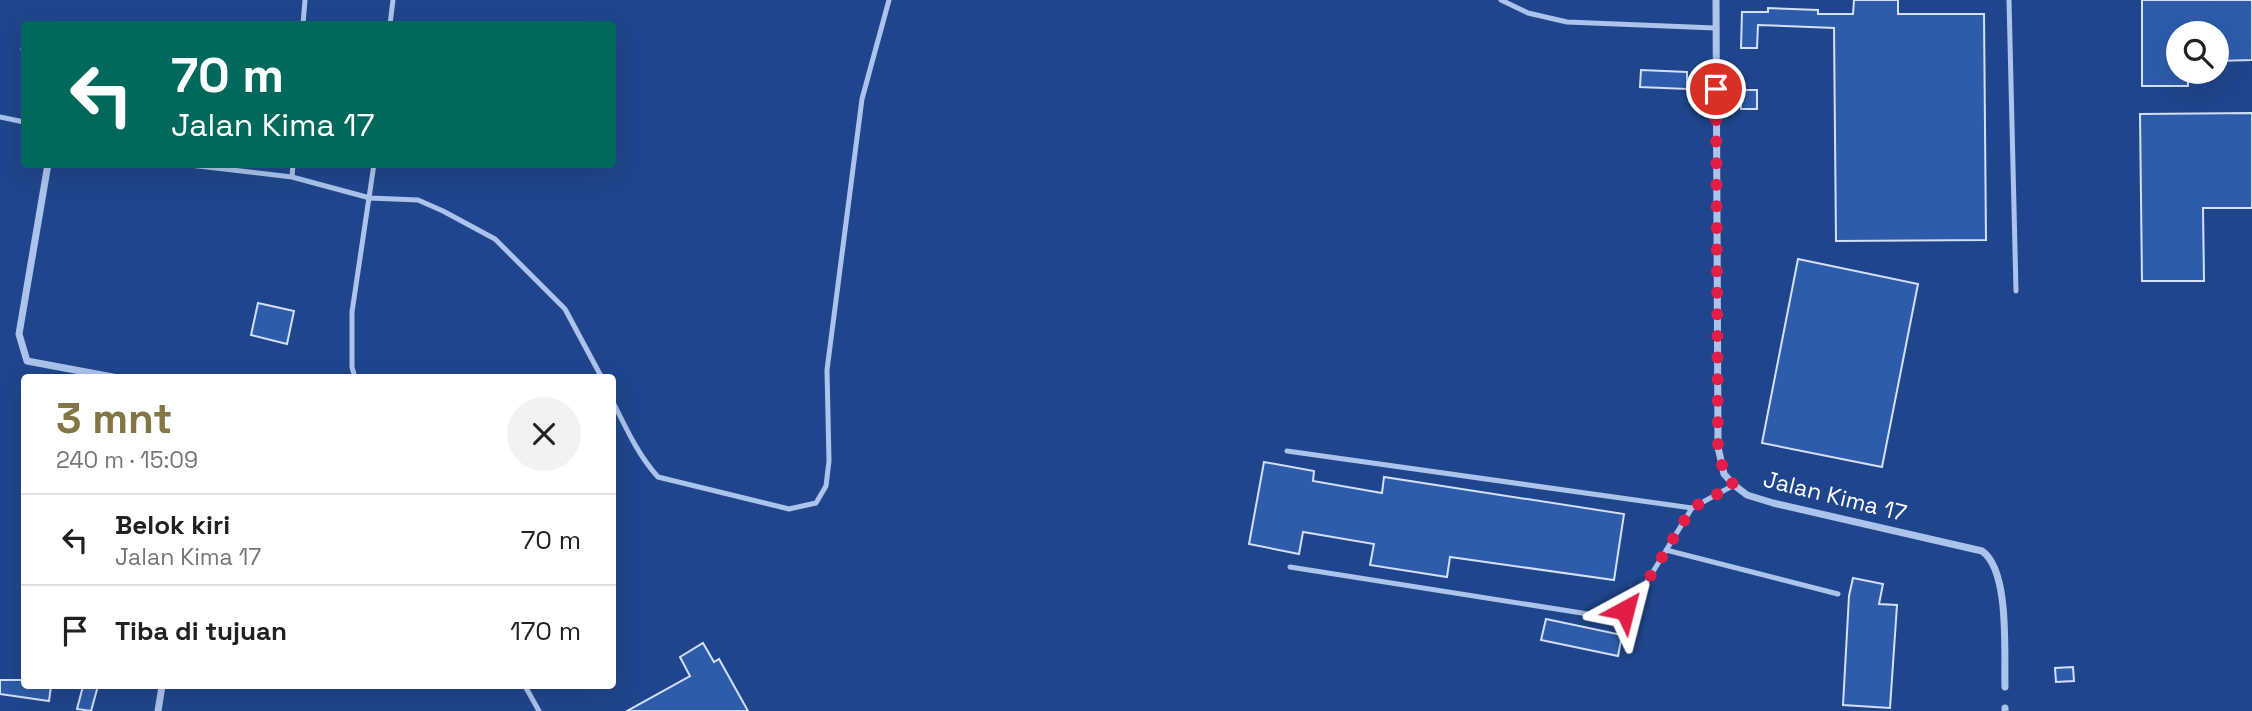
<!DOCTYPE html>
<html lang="id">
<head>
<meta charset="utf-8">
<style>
  :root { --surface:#fff; --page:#f2f2f2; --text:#202124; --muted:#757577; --line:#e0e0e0; --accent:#837644 }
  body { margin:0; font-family:"Space Grotesk",sans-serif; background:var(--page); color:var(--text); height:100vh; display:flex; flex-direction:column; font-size:26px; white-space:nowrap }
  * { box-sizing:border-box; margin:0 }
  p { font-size:23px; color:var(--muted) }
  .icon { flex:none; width:38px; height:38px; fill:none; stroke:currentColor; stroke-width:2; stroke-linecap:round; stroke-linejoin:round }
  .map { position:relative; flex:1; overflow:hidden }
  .side { position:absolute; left:21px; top:374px; width:595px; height:315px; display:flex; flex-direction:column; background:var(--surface); border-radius:7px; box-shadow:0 7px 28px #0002 }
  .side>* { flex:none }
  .top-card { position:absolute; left:21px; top:21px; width:595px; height:147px; border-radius:7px; box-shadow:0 7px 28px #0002; background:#00695c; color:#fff; overflow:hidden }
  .buttons { position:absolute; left:2166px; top:21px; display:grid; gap:14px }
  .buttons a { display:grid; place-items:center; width:63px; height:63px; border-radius:50%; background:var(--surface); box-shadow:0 7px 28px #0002; font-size:35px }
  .pin { position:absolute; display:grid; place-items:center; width:60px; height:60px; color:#fff; margin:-30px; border:4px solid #fff; border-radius:50%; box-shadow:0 2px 7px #0007 }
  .me { position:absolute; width:77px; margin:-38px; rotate:38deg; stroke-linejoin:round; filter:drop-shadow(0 0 5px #0008) }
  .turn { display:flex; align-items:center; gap:24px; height:147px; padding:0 35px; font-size:32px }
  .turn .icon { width:91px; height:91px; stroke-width:2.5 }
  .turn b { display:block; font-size:49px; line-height:60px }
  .round { display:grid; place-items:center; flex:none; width:74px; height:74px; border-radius:37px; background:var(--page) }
  .summary { display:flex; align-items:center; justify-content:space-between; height:119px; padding:0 35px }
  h1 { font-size:42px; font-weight:700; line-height:52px; color:var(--accent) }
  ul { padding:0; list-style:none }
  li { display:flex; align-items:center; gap:21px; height:91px; padding:0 35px; border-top:2px solid var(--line) }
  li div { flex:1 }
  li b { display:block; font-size:26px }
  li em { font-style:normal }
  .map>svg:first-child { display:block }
</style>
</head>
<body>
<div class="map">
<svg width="2252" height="711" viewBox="0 0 2252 711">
  <rect width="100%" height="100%" fill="#1f468d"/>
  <!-- building -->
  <path fill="#2e5cab" stroke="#d2e0f9" stroke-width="2" d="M 1854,0 L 1898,0 L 1898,14 L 1984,14 L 1986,240 L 1836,241 L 1834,28 L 1758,25 L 1757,48 L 1741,48 L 1742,12 L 1768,12 L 1768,8 L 1818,10 L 1818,14 L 1853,14 Z
    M 2142,0 L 2252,0 L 2252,60 L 2217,61 L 2217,33 L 2179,33 L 2179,72 L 2188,72 L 2188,86 L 2142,86 Z
    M 1641,70 L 1687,72 L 1687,89 L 1640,87 Z
    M 1741,90 L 1757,90 L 1757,109 L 1741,109 Z
    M 2252,113 L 2252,208 L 2203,208 L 2204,281 L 2142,281 L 2140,114 Z
    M 1798,259 L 1918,284 L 1882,467 L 1762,443 Z
    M 258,303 L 294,311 L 287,344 L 251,335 Z
    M 1264,462 L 1314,471 L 1313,481 L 1382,493 L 1384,477 L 1624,514 L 1614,580 L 1450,557 L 1447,577 L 1370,565 L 1374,544 L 1303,532 L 1299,554 L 1249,544 Z
    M 1853,578 L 1883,584 L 1879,604 L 1897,605 L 1890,708 L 1843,705 L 1849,596 Z
    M 1546,619 L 1622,635 L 1618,656 L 1541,640 Z
    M 703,643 L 714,662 L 719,659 L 748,711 L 627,711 L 690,676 L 680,657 Z
    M 2073,667 L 2074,681 L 2056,682 L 2055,668 Z
    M 0,680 L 24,680 L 24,686 L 51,686 L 49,701 L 0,694 Z
    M 83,686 L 98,686 L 91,711 L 77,709 Z"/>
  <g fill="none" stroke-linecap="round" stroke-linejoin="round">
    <!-- service -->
    <path stroke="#acc4ec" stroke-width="5" d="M 1501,0 L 1528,13 L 1567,22 L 1715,28
      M 2009,0 L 2016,291
      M 303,24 L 305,0
      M 390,24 L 393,0
      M 23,49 L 24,49
      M 0,117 L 24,122
      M 181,164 L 292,177 L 370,198 L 418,200 L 443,211 L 495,239 L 565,309 L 602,378
      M 292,177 L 293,164
      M 355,378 L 352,367 L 352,312 L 374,164
      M 612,400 C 626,428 638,455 658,477 L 789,509 L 816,503 L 826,486 L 829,461 L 827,370 L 862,99 L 889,0
      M 1287,451 L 1692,508 L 1734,485
      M 1666,550 L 1838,594
      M 1290,567 L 1601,616 C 1616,614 1624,610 1635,601 L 1692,508
      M 525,686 L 539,711"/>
    <!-- minor -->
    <path stroke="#acc4ec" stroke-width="7" d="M 1716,0 L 1718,447 L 1724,474 L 1734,485 L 1747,495 L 1773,503 L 1982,551 C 2010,570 2004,653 2005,687
      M 48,164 L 19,334 L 27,361 L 118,378
      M 2005,708 L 2005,711
      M 158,711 L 162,686"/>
  </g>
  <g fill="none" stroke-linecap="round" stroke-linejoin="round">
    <!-- route -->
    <path stroke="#e11d48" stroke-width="12" stroke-dasharray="0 21.6" d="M 1625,610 L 1635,601 L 1692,508 L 1734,485 L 1724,474 L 1718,447 L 1716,89"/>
  </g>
  <g text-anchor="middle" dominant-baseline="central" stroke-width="7" stroke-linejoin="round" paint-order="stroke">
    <!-- street labels -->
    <g font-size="23" fill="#fff" stroke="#1f468d">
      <text transform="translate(1835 496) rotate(14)">Jalan Kima 17</text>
    </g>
  </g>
</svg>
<div class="buttons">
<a><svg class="icon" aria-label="search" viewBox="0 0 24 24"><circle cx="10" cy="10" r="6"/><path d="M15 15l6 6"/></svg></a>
</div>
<div class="pin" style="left:1716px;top:89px;background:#d93025"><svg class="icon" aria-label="arrive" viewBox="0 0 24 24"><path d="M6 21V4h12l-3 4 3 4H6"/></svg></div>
<svg class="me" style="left:1625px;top:610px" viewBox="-20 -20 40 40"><path d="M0-17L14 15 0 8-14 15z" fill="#e11d48" stroke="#fff" stroke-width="4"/></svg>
<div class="top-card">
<div class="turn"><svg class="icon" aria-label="left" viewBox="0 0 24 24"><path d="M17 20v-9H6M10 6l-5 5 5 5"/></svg><div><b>70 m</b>Jalan Kima 17</div></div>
</div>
<section class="side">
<div class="summary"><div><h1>3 mnt</h1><p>240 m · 15:09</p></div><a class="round"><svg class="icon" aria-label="close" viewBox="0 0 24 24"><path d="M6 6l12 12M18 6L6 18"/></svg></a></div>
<ul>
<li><svg class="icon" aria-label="left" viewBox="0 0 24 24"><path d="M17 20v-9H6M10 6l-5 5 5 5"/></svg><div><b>Belok kiri</b><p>Jalan Kima 17</p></div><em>70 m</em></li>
<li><svg class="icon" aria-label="arrive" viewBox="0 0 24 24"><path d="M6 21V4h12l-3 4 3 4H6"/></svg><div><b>Tiba di tujuan</b></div><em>170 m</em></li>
</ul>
</section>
</div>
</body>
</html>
